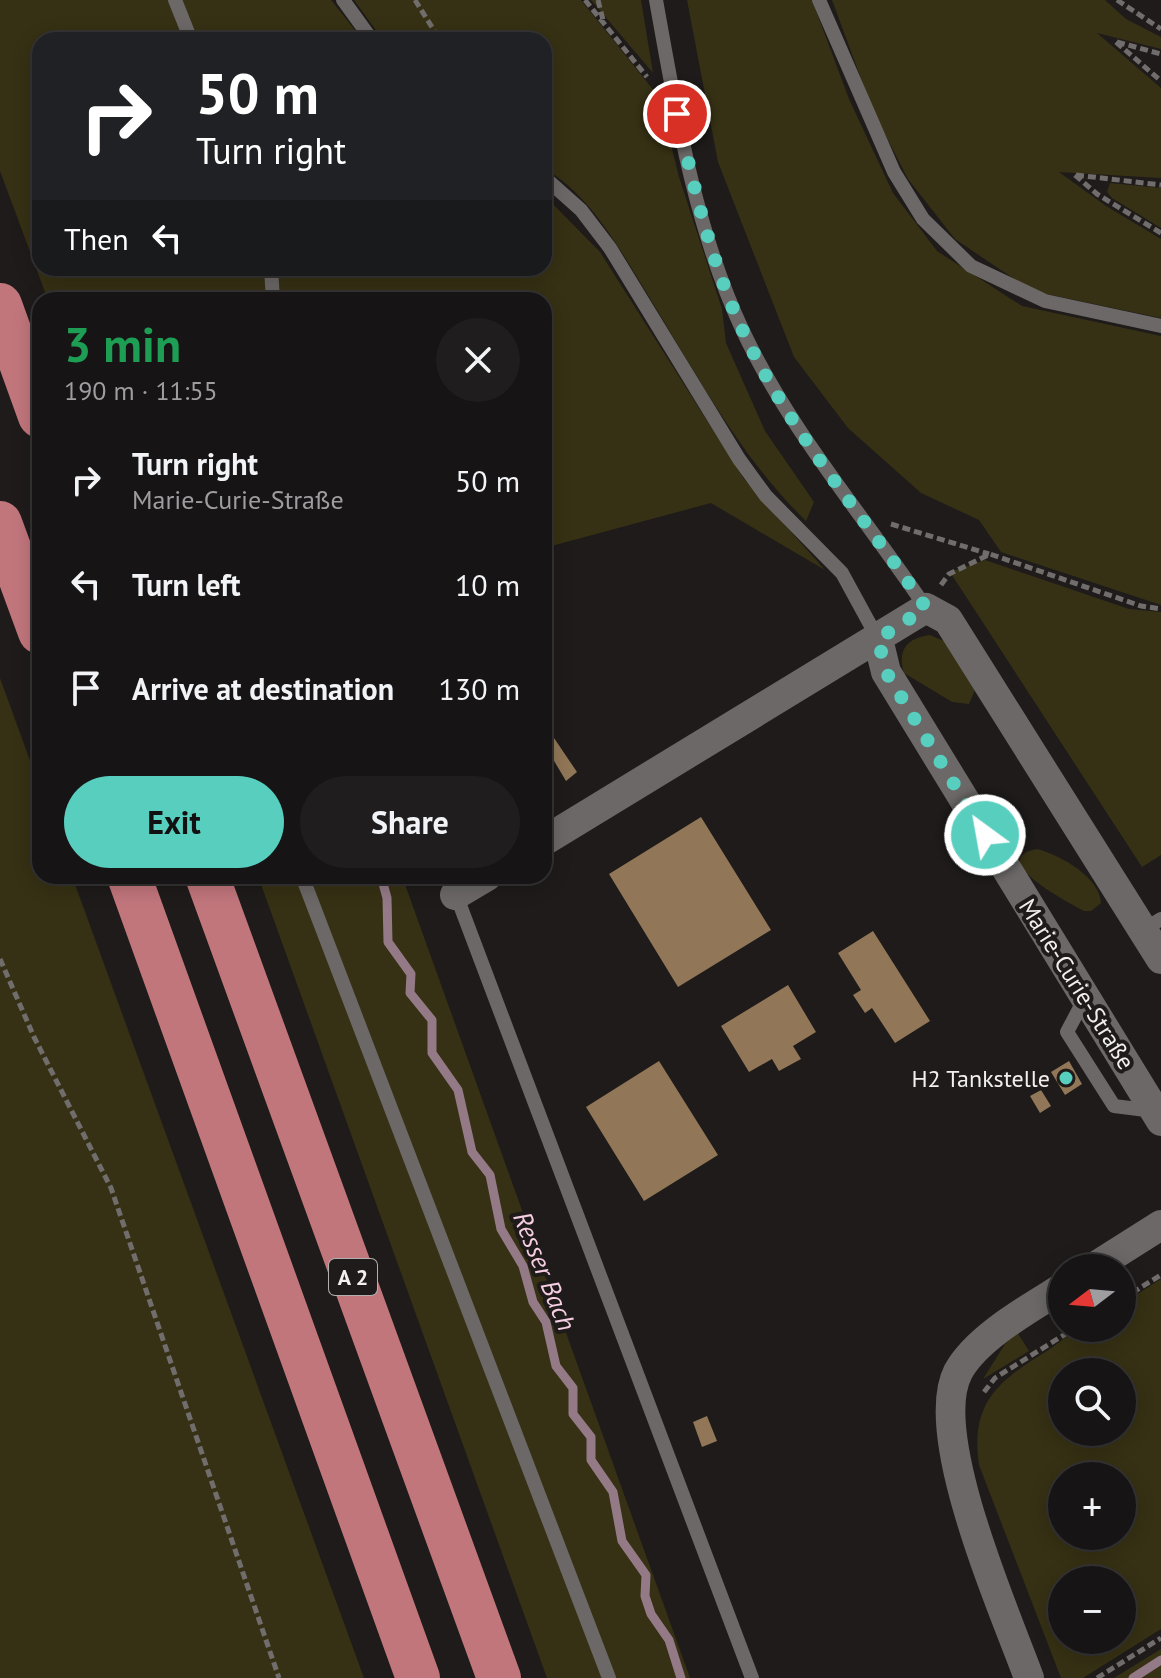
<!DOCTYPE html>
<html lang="en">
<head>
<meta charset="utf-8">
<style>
  :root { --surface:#161414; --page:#1f1d1d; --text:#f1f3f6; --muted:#9e9ea0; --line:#353334; --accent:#58cebf }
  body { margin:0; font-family:"PT Sans",sans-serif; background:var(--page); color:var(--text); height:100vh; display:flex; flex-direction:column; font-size:30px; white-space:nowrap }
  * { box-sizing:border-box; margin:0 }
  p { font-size:26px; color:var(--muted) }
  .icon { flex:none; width:44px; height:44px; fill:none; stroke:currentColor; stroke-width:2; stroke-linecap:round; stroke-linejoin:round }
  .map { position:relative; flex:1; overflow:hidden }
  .side { position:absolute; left:32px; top:292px; width:520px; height:592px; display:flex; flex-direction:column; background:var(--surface); border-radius:24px; box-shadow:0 4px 20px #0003,0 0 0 2px var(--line) }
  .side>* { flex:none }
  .banner { position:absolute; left:32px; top:32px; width:520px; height:244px; border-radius:24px; box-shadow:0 4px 20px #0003,0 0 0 2px var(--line); background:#202124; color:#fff; overflow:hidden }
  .needle { width:52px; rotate:254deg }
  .buttons { position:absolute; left:1048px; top:1254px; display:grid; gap:16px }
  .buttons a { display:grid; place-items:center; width:88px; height:88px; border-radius:50%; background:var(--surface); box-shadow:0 4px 20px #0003,0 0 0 2px var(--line); font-size:40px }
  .pin { position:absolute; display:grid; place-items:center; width:68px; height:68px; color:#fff; margin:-34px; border:4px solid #fff; border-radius:50%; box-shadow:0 2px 8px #0007 }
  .me { position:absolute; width:88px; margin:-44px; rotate:328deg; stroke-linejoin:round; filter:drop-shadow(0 0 6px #0008) }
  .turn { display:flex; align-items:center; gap:28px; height:168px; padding:0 32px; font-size:36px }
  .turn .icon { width:104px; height:104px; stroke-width:2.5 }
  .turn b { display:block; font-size:56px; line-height:68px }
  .then { display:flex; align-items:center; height:76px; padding:0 32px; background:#0003; gap:16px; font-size:30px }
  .round { display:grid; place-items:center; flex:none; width:84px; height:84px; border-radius:42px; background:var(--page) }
  .headline { display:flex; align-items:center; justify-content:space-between; height:136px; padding:0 32px }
  h1 { font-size:48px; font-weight:600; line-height:60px; color:#1e9e55 }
  .primary-button { display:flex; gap:16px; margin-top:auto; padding:16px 32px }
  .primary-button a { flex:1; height:92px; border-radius:48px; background:var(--accent); color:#111; font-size:32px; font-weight:600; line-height:92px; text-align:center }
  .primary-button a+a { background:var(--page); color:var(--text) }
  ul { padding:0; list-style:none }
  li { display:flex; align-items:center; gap:24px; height:104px; padding:0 32px }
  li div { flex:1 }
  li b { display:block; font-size:30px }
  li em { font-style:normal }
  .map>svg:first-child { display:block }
</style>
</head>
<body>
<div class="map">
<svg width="1161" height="1678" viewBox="0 0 1161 1678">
  <rect width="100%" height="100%" fill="#1e1b1a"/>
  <!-- green -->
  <path fill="#363114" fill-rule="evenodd" d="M 0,0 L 331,0 L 363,40 L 40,40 L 40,268 L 544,268 L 544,195 L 600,252 L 744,479 L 825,570 L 711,503 L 544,548 L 544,300 L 48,300 L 0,171 Z
    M 354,0 L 581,0 L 659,97 L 679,177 L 722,309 L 726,343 L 765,431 L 814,502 L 806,521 C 741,458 698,377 651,300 C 621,252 594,198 544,168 L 544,40 L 383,40 Z
    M 591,0 L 641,0 L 653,73 Z
    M 687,0 L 812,0 L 849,99 L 893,193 L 937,251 L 1022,306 L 1161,336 L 1161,605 L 1001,552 L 979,520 L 921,493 L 848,428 L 794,357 L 718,162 Z
    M 832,0 L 1105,0 L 1126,19 L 1161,37 L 1161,49 L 1097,33 L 1161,88 L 1161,178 L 1059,172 L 1106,206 L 1161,239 L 1161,318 L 1032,291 L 955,239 L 908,179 L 873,111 Z
    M 1110,183 L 1161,188 L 1161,228 L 1112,198 L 1107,192 Z
    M 985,560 L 1129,609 L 1161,612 L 1161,855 L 1142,867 L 950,572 Z
    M 930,635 L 944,641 L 975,690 L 969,704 L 952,702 L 904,673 C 897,650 907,638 930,635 Z
    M 0,678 L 40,788 L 40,876 L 72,876 L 364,1678 L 0,1678 Z
    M 1037,849 C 1060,855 1100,877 1101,903 L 1091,911 L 1084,911 C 1073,905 983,859 1037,849 Z
    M 258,876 L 402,876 L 690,1678 L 547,1678 Z
    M 1161,1279 L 1161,1629 L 1083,1678 L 1061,1678 L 979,1465 C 970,1403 998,1381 1047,1351 C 1057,1344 1072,1331 1084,1328 C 1095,1325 1110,1328 1122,1328 L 1122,1304 ZM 1062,1372 L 1122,1372 L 1122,1432 L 1062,1432 ZM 1062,1476 L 1122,1476 L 1122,1536 L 1062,1536 ZM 1062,1580 L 1122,1580 L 1122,1640 L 1062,1640 Z
    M 1017,1332 L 1029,1351 L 983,1379 L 1005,1344 Z
    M 1161,1649 L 1161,1678 L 1114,1678 Z"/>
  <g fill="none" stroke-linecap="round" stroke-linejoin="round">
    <!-- stream -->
    <path stroke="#947a87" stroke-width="9" d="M 381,876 L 387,898 L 388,942 L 411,974 L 410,993 L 432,1020 L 432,1053 L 458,1090 L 472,1152 L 490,1175 L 501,1229 L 523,1266 L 533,1302 L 546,1322 L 556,1366 L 573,1388 L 573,1414 L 591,1437 L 591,1460 L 613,1492 L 622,1541 L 646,1575 L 645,1596 L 651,1614 L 669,1640 L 681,1678
      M 1133,1678 L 1161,1660"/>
  </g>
  <!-- building -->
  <path fill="#917757" d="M 554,738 L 577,772 L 566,781 L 544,744 Z
    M 701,817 L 771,930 L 678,987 L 609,874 Z
    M 873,931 L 930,1021 L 895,1043 L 872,1008 L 865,1013 L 853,995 L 861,990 L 838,953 Z
    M 788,985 L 816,1032 L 793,1046 L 801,1059 L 779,1071 L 772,1059 L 749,1072 L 721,1026 Z
    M 659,1061 L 718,1155 L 644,1201 L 586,1107 Z
    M 1069,1061 L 1082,1084 L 1065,1095 L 1051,1072 Z
    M 1041,1090 L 1051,1106 L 1040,1113 L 1030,1096 Z
    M 707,1416 L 717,1441 L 702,1447 L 693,1422 Z"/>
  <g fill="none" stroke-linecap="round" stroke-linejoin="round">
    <!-- path -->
    <path stroke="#706d6c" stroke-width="5" stroke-dasharray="8 4" stroke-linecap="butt" d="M 415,0 L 440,40
      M 585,0 L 647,77
      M 598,0 L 603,20
      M 1117,0 L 1161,29
      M 1116,42 L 1161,81
      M 1117,42 L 1161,54
      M 1075,175 L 1097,194 L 1161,233
      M 1076,175 L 1161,185
      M 891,524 L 989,554
      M 941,585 L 949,574 L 990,554 L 1141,606 L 1161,609
      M 0,959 L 34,1037 L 111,1188 L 279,1678
      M 1122,1299 L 1161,1275
      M 984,1392 L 995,1378 L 1075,1328
      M 1097,1678 L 1161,1638"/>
    <!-- lane -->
    <path stroke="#6b6867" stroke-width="14" d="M 175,0 L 191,40
      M 343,0 L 372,40
      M 656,0 C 676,111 694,226 742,329 C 789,430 864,516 926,608
      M 819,0 L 894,172 L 923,219 L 971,266 L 1045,301 L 1161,326
      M 544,177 L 581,210 L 610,248 L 739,459 L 766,496 L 842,573 L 878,639
      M 271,268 L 273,300
      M 302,876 L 609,1678
      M 449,876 L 752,1678
      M 1143,930 L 1161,919
      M 1085,998 L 1067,1032 L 1114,1106 L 1154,1111"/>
    <!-- street -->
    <path stroke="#6b6867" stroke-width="30" d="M 878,639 L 886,672 L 1161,1121
      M 544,841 L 926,608 L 948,620 L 1161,959
      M 455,895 L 487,876
      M 1093,1268 L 1161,1225
      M 1029,1678 C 1005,1612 926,1434 958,1372 C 976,1338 1030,1308 1062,1288"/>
    <!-- highway -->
    <path stroke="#c1767c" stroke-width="44" d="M 0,305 L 40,416
      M 0,523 L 40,632
      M 129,876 L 418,1678
      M 207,876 L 499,1678"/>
  </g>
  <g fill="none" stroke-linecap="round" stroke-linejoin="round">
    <!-- route -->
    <path stroke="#58cebf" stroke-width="14" stroke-dasharray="0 25.2" d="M 677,114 C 694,186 710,260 742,329 C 788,430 864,516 926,608 L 878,639 L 886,672 L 985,835"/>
  </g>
  <!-- markers -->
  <circle fill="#58cebf" stroke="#1e1b1a" stroke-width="3" cx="1066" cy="1078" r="8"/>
  <g text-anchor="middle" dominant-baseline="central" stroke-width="8" stroke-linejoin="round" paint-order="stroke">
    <!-- shield labels -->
    <rect fill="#1e1b1a" stroke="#b2b0af" stroke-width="2" x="329" y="1259" width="48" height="36" rx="6"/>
    <g font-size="22" font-weight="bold" fill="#f2f0ef">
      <text x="353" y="1277">A 2</text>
    </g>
    <!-- street labels -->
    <g font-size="24" fill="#f2f0ef" stroke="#1e1b1a">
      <text transform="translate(1077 984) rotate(58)">Marie-Curie-Straße</text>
    </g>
    <!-- poi labels -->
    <g font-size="24" fill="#f2f0ef" stroke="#1e1b1a" text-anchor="end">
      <text x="1050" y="1078">H2 Tankstelle</text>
    </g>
    <!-- water labels -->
    <g font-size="26" font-style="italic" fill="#f7cfe3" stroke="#1e1b1a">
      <text transform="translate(545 1271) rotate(68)">Resser Bach</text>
    </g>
  </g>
</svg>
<div class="buttons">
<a><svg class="needle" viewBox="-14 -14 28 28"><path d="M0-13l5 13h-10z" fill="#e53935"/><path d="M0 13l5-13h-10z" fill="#9e9ea0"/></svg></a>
<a><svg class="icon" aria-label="search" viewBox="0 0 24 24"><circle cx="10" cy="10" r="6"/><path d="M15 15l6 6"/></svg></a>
<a>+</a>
<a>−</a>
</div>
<div class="pin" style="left:677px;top:114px;background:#d93025"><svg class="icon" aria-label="arrive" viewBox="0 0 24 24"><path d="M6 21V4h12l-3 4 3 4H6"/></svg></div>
<svg class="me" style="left:985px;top:835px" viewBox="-20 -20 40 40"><circle r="17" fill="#58cebf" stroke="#fff" stroke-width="3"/><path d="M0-11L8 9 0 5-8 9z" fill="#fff"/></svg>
<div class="banner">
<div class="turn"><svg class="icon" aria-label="right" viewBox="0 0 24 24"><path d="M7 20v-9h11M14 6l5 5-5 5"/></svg><div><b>50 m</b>Turn right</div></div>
<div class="then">Then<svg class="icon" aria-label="left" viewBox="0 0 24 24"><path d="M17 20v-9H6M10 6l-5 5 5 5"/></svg></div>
</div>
<section class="side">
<div class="headline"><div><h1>3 min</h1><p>190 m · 11:55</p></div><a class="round"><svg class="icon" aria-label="close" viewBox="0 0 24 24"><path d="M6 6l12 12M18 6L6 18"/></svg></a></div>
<ul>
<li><svg class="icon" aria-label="right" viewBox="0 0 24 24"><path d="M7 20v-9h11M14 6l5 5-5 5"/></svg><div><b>Turn right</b><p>Marie-Curie-Straße</p></div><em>50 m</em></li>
<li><svg class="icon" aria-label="left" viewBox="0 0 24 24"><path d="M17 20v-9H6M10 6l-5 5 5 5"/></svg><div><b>Turn left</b></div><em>10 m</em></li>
<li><svg class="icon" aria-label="arrive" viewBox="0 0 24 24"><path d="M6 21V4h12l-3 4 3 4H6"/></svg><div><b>Arrive at destination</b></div><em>130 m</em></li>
</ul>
<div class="primary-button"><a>Exit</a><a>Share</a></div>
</section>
</div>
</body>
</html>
